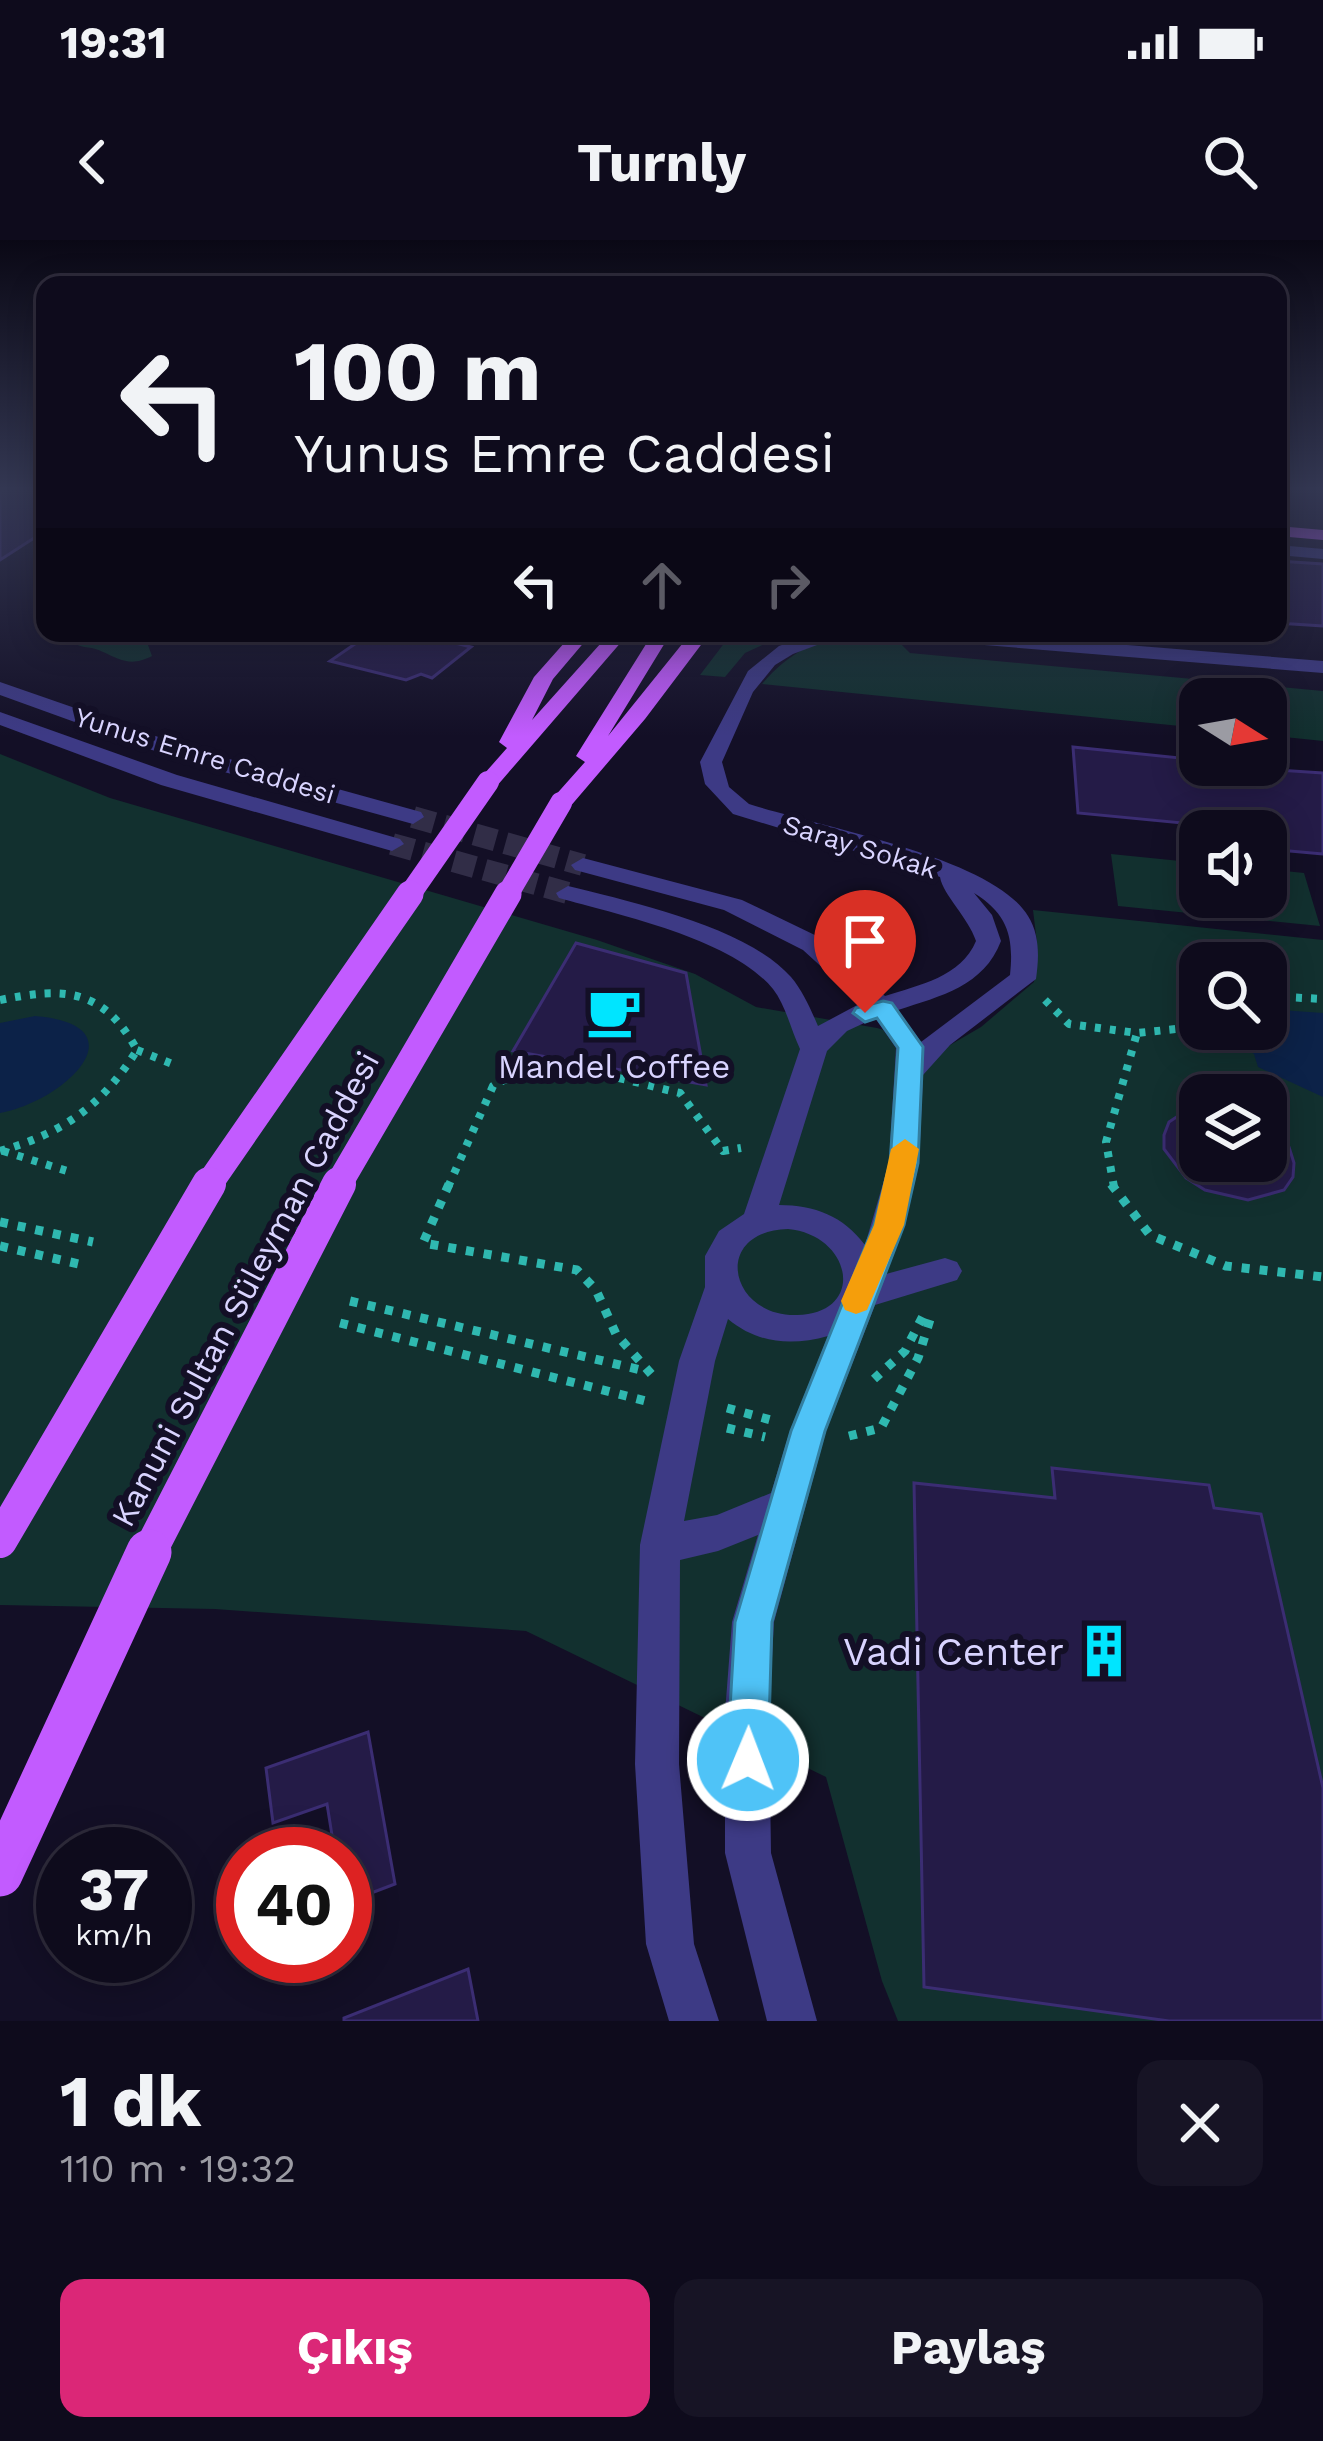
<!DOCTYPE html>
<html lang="tr">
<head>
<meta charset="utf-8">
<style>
  :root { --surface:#0e0b1c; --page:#171425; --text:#f1f3f6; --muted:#9b9ba3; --line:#2e2b3b; --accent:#db2777 }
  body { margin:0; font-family:"Work Sans",sans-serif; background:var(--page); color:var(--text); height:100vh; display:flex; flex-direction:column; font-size:45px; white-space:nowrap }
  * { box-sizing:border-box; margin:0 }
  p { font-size:39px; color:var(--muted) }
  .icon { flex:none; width:66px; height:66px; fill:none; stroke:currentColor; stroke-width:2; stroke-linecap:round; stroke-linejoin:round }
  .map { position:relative; height:1781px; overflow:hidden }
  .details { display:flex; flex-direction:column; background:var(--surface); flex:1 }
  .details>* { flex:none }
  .banner { position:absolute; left:36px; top:36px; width:1251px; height:366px; border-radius:24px; box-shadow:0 6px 30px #0003,0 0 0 3px var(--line); background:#0e0b1c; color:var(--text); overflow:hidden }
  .needle { width:78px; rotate:101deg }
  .controls { position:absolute; left:1179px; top:438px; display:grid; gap:24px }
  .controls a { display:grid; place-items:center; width:108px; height:108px; border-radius:24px; background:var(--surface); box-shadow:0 6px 30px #0003,0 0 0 3px var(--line); font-size:60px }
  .speed { position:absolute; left:36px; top:1587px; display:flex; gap:24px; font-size:60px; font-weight:700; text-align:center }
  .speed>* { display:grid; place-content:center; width:156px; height:156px; border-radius:50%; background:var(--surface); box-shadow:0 6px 30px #0003,0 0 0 3px var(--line); line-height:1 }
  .speed small { font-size:30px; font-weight:400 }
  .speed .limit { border:18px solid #d22; background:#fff; color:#111 }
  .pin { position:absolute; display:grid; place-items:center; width:102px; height:102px; color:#fff; margin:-123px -51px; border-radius:50% 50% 50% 0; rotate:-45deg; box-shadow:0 0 12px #0007 }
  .pin .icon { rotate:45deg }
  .me { position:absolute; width:132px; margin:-66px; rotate:1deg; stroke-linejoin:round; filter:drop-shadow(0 0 9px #0008) }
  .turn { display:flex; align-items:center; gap:42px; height:252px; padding:0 60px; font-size:54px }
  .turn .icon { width:156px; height:156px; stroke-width:2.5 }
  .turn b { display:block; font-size:84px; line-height:102px }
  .lanes { display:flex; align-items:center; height:114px; padding:0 60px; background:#0003; justify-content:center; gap:60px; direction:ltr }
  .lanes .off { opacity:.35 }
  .round { display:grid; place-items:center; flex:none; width:126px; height:126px; border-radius:24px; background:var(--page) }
  .summary { display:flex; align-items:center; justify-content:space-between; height:204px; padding:0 60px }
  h1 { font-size:72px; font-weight:700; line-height:90px }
  .primary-button { display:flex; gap:24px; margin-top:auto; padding:24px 60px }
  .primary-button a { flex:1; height:138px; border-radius:24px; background:var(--accent); color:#fff; font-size:48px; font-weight:700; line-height:138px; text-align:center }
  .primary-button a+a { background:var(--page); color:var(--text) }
  .status { display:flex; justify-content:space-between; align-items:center; height:84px; padding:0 60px; background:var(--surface); direction:ltr }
  .status svg { height:33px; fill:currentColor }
  header { display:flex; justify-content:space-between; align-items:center; height:156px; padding:0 60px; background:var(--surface); font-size:54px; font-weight:700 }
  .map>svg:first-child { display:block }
</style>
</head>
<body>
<div class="status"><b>19:31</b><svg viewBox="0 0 49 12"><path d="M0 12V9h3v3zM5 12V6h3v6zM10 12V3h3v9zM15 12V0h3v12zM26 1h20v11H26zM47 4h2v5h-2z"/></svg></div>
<header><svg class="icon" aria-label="back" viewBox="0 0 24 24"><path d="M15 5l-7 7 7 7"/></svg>Turnly<svg class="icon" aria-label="search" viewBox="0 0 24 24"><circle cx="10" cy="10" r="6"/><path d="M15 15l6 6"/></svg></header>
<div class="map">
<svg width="1323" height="1781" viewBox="0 0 1323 1781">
  <rect width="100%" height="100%" fill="#130f26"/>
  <!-- green -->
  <path fill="#12302f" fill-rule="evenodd" d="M 86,393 L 111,393 L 122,404 L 148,405 L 152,416 C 131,427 121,420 103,412 C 93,406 83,409 73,403 Z
    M 732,393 L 788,393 L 745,413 L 725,437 L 700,435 Z
    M 862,395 L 895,398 L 910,413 L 1323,451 L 1323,501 L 1266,495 L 1266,459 L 1200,459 L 1200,488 L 762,444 C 789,412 820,396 862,395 Z
    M 0,514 L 110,558 L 597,700 L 695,734 L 756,767 L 877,788 L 945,808 L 981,787 L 1034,742 L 1037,703 L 1033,670 L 1323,700 L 1323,1781 L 898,1781 L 882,1741 L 826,1537 L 526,1391 L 215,1369 L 0,1365 ZM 1200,723 L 1266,723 L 1266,789 L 1200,789 ZM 1200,855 L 1266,855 L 1266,921 L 1200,921 Z
    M 1111,614 L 1200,623 L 1200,657 L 1266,657 L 1266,629 L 1304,633 L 1320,686 L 1118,666 Z"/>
  <!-- water -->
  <path fill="#0c2248" d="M 1266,769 L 1323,773 L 1323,857 L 1258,827 L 1254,814 L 1220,795 L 1219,789 L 1266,789 Z
    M 35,776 C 143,785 66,861 0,873 L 0,783 Z"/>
  <!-- building -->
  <path fill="#241b47" stroke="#3b2d73" stroke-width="3" d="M 0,248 L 45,248 L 45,291 L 0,320 Z
    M 1278,321 L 1323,324 L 1323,386 L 1278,383 Z
    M 371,393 L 416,393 L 471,407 L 432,438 L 421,434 L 406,440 L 330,421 Z
    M 1073,507 L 1200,520 L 1200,525 L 1323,533 L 1323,614 L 1266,609 L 1266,591 L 1078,573 Z
    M 576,703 L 686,733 L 706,845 L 513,811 Z
    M 1200,868 L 1200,921 L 1266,921 L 1266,886 L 1289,907 L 1294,923 L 1293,937 L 1284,950 L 1248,960 L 1205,950 L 1186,938 L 1164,909 L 1164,895 L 1169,882 L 1181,874 Z
    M 1052,1228 L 1209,1245 L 1214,1268 L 1261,1274 L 1323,1548 L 1323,1781 L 1169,1781 L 924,1747 L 914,1243 L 1055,1258 Z
    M 368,1492 L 395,1644 L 345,1663 L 345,1614 L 335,1614 L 327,1564 L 273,1583 L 266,1528 Z
    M 468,1729 L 478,1781 L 344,1781 L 344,1778 Z"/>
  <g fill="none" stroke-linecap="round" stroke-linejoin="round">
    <!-- minor-tunnel -->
    <path stroke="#312d47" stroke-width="22" stroke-dasharray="22 10" stroke-linecap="butt" d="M 413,577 L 583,625
      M 392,604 L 568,653"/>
    <!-- path-far1 -->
    <path stroke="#2fb8b0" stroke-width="8" stroke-dasharray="6 9" stroke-linecap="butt" d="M 1266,756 L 1323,759
      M 0,760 C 64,747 103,748 137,810 C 102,866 63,893 0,911
      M 1045,760 L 1069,784 L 1137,793 L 1176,789 L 1200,769
      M 137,810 L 175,825
      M 3,911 L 67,931
      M 448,947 L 493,846 C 548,812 622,840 680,853 L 723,911 L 741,908
      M 1114,947 L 1106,902 L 1137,793"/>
    <!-- path -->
    <path stroke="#2fb8b0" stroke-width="9" stroke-dasharray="8 10" stroke-linecap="butt" d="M 449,944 L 423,1003 L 577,1030 L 596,1050 L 616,1094 L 653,1136
      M 1111,944 L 1150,995 L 1226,1026 L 1323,1037
      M 0,982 L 93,1002
      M 0,1006 L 79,1024
      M 350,1061 L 641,1130
      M 340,1083 L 650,1162
      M 874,1139 L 905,1111 L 923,1076
      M 727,1168 L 771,1180
      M 727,1188 L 765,1197
      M 849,1196 L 881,1188 L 918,1118 L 932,1073"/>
    <!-- minor -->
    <path fill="#3d3a85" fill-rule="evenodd" d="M 1278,305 L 1323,309 L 1323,319 L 1278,315 Z
      M 817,393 L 849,393 L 793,414 L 775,425 L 753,452 L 722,522 L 729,547 L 749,564 C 816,586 993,617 1028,676 C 1040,695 1039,718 1036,739 L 950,805 L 923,835 L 919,923 L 905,985 L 886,1034 L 945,1018 L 957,1022 L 962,1031 L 957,1040 L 875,1065 L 826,1191 L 774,1382 L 769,1473 L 771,1613 L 817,1781 L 767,1781 L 725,1613 L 725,1473 L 732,1382 L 758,1295 L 718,1311 L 680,1320 L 679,1524 L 694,1704 L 719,1781 L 669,1781 L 646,1704 L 635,1524 L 640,1305 L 679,1121 L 705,1047 L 705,1016 L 719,991 L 744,974 L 800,809 C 791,790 786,766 773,749 C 732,699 620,675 559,658 L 556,653 L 568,646 C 632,662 747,687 791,737 C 803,751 811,770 818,786 L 861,763 L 803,710 L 724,670 L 575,630 L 571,625 L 583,618 L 742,660 L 821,698 L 885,756 C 919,745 961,737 976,701 C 968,677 943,655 940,637 L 733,574 L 705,544 L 700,522 L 748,431 L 779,406 ZM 974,653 C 1008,674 1014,697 1010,735 L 921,802 L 898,770 C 941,756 984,746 1001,701 L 992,675 ZM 875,778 L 896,808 L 889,923 L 865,1005 C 843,976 815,965 779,965 L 827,811 L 847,791 ZM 788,989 C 852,995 867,1073 797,1075 C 729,1077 711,991 788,989 ZM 728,1079 C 758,1104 792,1106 828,1096 L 790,1191 L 771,1253 L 717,1275 L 684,1281 L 715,1121 Z
      M 902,393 L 979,393 L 1323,421 L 1323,433 L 911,399 Z
      M 0,442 L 193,509 L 421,572 L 424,577 L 413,584 L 177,519 L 0,455 Z
      M 0,472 L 177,535 L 400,599 L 404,604 L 392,611 L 161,545 L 0,485 Z"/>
    <!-- major -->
    <path fill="#c25bff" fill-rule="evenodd" d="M 1278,286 L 1323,290 L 1323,300 L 1278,296 Z
      M 573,393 L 592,393 L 553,439 L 532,480 L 610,393 L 629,393 L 496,547 L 480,547 L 477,542 L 507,508 L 499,502 L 534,437 Z
      M 653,393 L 671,393 L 608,496 L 691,393 L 710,393 L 645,479 L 569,568 L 553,568 L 553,558 L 585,522 L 576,516 Z"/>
    <!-- major-bridge-far3 -->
    <path stroke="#c25bff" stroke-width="22" d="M 408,657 L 488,542
      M 506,657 L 561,563"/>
    <!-- major-bridge-far2 -->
    <path stroke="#c25bff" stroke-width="27" d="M 207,947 L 410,654
      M 337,947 L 508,654"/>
    <!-- major-bridge-far1 -->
    <path stroke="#c25bff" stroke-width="34" d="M 0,1301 L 209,944
      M 148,1315 L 339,944"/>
    <!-- major-bridge -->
    <path stroke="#c25bff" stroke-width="45" d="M 0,1634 L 149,1312"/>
  </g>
  <!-- sky -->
  <linearGradient id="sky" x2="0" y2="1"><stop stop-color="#0a0815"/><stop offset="0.5" stop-color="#333752"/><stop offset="1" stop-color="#333752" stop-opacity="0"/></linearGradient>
  <rect width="1323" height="497" fill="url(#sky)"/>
  <!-- route -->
  <path fill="#4fc3f7" stroke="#337fa1" stroke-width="3" d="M 883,761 L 892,763 L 923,807 L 918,923 L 904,985 L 825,1191 L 772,1382 L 768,1520 L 762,1534 L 748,1540 L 733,1534 L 727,1520 L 735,1382 L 791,1191 L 874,985 L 890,923 L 898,808 L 877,778 L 865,782 L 853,773 L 856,768 Z"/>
  <!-- slow -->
  <path fill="#f59e0b" d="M 905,899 L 919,909 L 904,985 L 867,1070 L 856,1074 L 845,1070 L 841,1061 L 874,985 L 891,909 Z"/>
  <!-- icons -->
  <defs>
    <symbol id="cafe-bare" viewBox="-9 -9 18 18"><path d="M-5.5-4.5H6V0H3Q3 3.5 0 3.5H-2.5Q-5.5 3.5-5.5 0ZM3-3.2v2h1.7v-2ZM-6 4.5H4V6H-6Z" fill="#00e5ff" stroke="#130f26" stroke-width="2.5" paint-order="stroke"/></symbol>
    <symbol id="building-bare" viewBox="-9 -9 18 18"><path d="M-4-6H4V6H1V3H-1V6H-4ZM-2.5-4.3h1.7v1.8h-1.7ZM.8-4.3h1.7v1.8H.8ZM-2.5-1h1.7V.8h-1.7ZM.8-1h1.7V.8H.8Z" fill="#00e5ff" stroke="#130f26" stroke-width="2.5" paint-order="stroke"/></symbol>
  </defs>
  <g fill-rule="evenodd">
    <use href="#cafe-bare" x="576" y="734" width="76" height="76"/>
    <use href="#building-bare" x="1066" y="1373" width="76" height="76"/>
  </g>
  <g text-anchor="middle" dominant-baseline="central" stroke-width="12" stroke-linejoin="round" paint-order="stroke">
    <!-- far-street labels -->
    <g font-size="27" fill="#d9d4ff" stroke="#130f26">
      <text transform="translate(205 516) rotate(17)">Yunus Emre Caddesi</text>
      <text transform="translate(860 607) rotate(17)">Saray Sokak</text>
    </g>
    <!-- poi labels -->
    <g font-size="33" fill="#d9d4ff" stroke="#130f26">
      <text x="614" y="826">Mandel Coffee</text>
    </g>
    <!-- street labels -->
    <g font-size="33" fill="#d9d4ff" stroke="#130f26">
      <text transform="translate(245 1049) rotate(-62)">Kanuni Sultan Süleyman Caddesi</text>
    </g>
    <!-- near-poi labels -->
    <g font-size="39" fill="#d9d4ff" stroke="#130f26" text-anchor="end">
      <text x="1064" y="1411">Vadi Center</text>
    </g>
  </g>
</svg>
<div class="controls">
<a><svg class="needle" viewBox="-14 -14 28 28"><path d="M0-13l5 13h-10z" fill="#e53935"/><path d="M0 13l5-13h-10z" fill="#9b9ba3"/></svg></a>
<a><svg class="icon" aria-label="sound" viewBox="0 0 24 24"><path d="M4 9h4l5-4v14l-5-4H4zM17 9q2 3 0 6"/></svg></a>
<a><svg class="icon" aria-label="search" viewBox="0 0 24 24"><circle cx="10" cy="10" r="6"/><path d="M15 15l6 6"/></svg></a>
<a><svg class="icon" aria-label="layers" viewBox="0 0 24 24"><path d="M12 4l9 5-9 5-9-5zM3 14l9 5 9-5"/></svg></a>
</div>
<div class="speed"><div>37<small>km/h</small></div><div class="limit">40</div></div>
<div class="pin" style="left:865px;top:773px;background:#d93025"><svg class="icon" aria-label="arrive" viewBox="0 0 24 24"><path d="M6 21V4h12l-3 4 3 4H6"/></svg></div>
<svg class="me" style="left:748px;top:1520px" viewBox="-20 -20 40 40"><circle r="17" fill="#4fc3f7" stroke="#fff" stroke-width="3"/><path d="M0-11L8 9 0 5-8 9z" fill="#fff"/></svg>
<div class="banner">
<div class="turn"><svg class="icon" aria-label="left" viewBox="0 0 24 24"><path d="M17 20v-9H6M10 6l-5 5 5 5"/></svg><div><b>100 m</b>Yunus Emre Caddesi</div></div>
<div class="lanes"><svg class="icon" aria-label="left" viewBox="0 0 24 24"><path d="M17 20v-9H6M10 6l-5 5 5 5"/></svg><svg class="icon off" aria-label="ahead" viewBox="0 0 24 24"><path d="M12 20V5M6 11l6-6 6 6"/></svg><svg class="icon off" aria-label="right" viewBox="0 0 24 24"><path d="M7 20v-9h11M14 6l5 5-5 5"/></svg></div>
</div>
</div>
<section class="details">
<div class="summary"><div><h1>1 dk</h1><p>110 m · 19:32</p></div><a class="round"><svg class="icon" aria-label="close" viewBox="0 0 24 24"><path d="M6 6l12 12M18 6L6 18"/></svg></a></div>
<div class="primary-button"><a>Çıkış</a><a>Paylaş</a></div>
</section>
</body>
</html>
